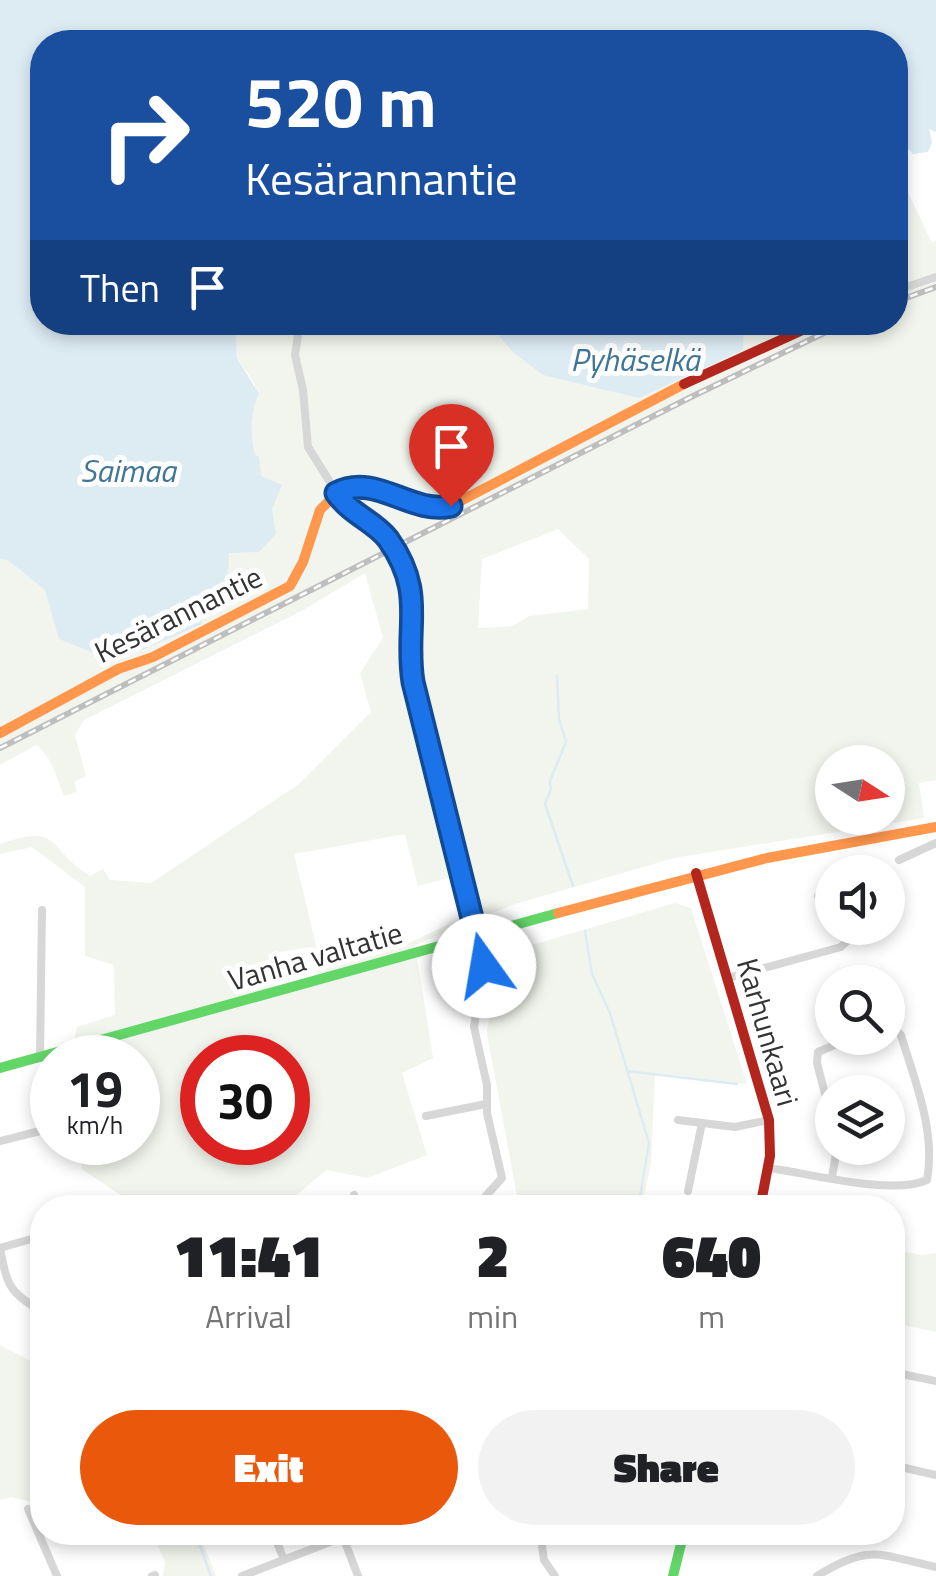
<!DOCTYPE html>
<html lang="en">
<head>
<meta charset="utf-8">
<style>
  :root { --surface:#fff; --page:#f2f2f2; --text:#202124; --muted:#757577; --accent:#ea580c }
  body { margin:0; font-family:"Titillium Web",sans-serif; background:var(--page); color:var(--text); height:100vh; display:flex; flex-direction:column; font-size:38px; white-space:nowrap }
  * { box-sizing:border-box; margin:0 }
  p { font-size:32px; color:var(--muted) }
  .icon { flex:none; width:55px; height:55px; fill:none; stroke:currentColor; stroke-width:2; stroke-linecap:round; stroke-linejoin:round }
  .map { position:relative; flex:1; overflow:hidden }
  .panel { position:absolute; left:30px; top:1195px; width:875px; height:350px; display:flex; flex-direction:column; background:var(--surface); border-radius:40px; box-shadow:0 5px 15px #0003 }
  .panel>* { flex:none }
  .guide { position:absolute; left:30px; top:30px; width:878px; height:305px; border-radius:40px; box-shadow:0 5px 15px #0003; background:#1a4fa0; color:#fff; overflow:hidden }
  .needle { width:65px; rotate:102deg }
  .buttons { position:absolute; left:815px; top:745px; display:grid; gap:20px }
  .buttons a { display:grid; place-items:center; width:90px; height:90px; border-radius:50%; background:var(--surface); box-shadow:0 5px 15px #0003; font-size:50px }
  .speed { position:absolute; left:30px; top:1035px; display:flex; gap:20px; font-size:50px; font-weight:700; text-align:center }
  .speed>* { display:grid; place-content:center; width:130px; height:130px; border-radius:50%; background:var(--surface); box-shadow:0 5px 15px #0003; line-height:1 }
  .speed small { font-size:25px; font-weight:400 }
  .speed .limit { border:15px solid #d22; background:#fff; color:#111 }
  .pin { position:absolute; display:grid; place-items:center; width:85px; height:85px; color:#fff; margin:-102px -42px; border-radius:50% 50% 50% 0; rotate:-45deg; box-shadow:0 0 10px #0007 }
  .pin .icon { rotate:45deg }
  .me { position:absolute; width:110px; margin:-55px; rotate:347deg; stroke-linejoin:round; filter:drop-shadow(0 0 8px #0008) }
  .turn { display:flex; align-items:center; gap:35px; height:210px; padding:0 50px; font-size:45px }
  .turn .icon { width:130px; height:130px; stroke-width:2.5 }
  .turn b { display:block; font-size:70px; line-height:85px }
  .then { display:flex; align-items:center; height:95px; padding:0 50px; background:#0003; gap:20px; font-size:38px }
  .eta { display:flex; justify-content:space-evenly; align-items:center; height:170px; text-align:center }
  .eta b { font-size:60px; font-weight:800; line-height:70px }
  .button { display:flex; gap:20px; margin-top:auto; padding:20px 50px }
  .button a { flex:1; height:115px; border-radius:60px; background:var(--accent); color:#fff; font-size:40px; font-weight:800; line-height:115px; text-align:center }
  .button a+a { background:var(--page); color:var(--text) }
  .map>svg:first-child { display:block }
</style>
</head>
<body>
<div class="map">
<svg width="936" height="1576" viewBox="0 0 936 1576">
  <rect width="100%" height="100%" fill="#fff"/>
  <!-- green -->
  <path fill="#f1f5ed" fill-rule="evenodd" d="M 895,165 L 932,243 L 936,241 L 936,780 L 919,783 L 924,818 L 674,858 L 512,905 L 415,945 L 433,1058 L 402,1073 L 427,1155 L 367,1178 L 326,1170 L 290,1201 L 265,1208 L 138,1207 L 82,1169 L 79,1143 L 138,1142 L 138,1058 L 70,1057 L 77,1027 L 115,1015 L 114,965 L 85,956 L 85,887 L 32,847 L 0,854 L 0,844 C 63,822 46,849 90,876 L 103,869 L 110,880 L 151,883 L 299,784 L 371,712 L 360,673 L 383,638 L 365,573 L 303,610 L 84,720 L 75,735 L 86,776 L 75,781 L 76,792 L 64,796 C 57,779 52,756 36,745 L 0,765 L 0,427 L 250,436 L 255,384 L 237,358 L 235,323 L 895,322 ZM 558,529 L 589,559 L 588,609 L 529,616 L 513,626 L 478,628 L 482,559 ZM 832,762 L 888,762 L 888,818 L 832,818 ZM 405,834 L 418,886 L 449,878 L 460,919 L 411,942 L 321,966 L 294,854 ZM 311,947 L 319,982 L 276,993 L 268,954 ZM 202,1058 L 288,1058 L 288,1142 L 202,1142 Z
    M 675,903 L 691,908 L 747,1084 L 655,1073 L 651,1164 L 642,1205 L 648,1207 L 519,1207 L 487,1034 C 488,1016 495,999 496,981 C 497,970 493,966 498,955 Z
    M 893,1250 L 922,1255 L 936,1253 L 936,1332 L 893,1323 Z
    M 0,1345 L 42,1367 L 42,1512 L 39,1514 L 35,1503 L 11,1497 L 0,1500 Z
    M 153,1533 L 199,1533 L 216,1576 L 163,1576 L 165,1562 Z"/>
  <!-- water -->
  <path fill="#ddebf3" d="M 0,0 L 936,0 L 936,132 L 929,129 L 932,142 L 928,152 L 913,154 L 904,145 L 895,159 L 895,42 L 42,42 L 42,322 L 235,323 L 237,358 L 259,394 C 250,410 250,437 255,455 L 259,457 L 261,476 L 282,485 L 272,509 L 276,534 L 259,552 L 229,553 L 227,595 L 223,600 L 207,591 L 200,605 L 202,624 L 135,653 L 102,656 L 59,639 L 45,590 L 8,560 L 0,559 Z
    M 488,323 L 744,323 L 743,350 L 639,398 L 543,375 L 514,353 Z"/>
  <g fill="none" stroke-linecap="round" stroke-linejoin="round">
    <!-- stream -->
    <path stroke="#ddebf3" stroke-width="2.5" d="M 557,676 L 559,719 L 566,742 L 550,781 L 551,789 L 545,804 L 573,886
      M 585,931 L 592,974 L 610,1013 L 649,1143 L 638,1208
      M 627,1071 L 737,1084
      M 195,1532 L 211,1576"/>
    <!-- street -->
    <path stroke="#d7d7d7" stroke-width="8" d="M 895,291 L 936,277
      M 300,322 L 295,355 L 303,390 L 308,447 L 345,506 L 387,538 L 405,572 L 414,615 L 409,658 L 413,682 L 484,966 L 474,1027 L 487,1085 L 487,1113 L 502,1178 L 475,1208
      M 899,860 L 936,843
      M 818,896 L 832,909
      M 728,978 L 841,947 L 848,940 L 845,928
      M 40,1058 L 42,910
      M 426,1116 L 486,1104
      M 678,1120 L 735,1127 L 769,1120
      M 832,1121 L 817,1063 L 818,1052 L 851,1038
      M 0,1141 L 52,1128
      M 768,1168 C 809,1173 891,1196 927,1180 C 936,1131 915,1082 901,1035 L 895,1029 L 888,1028
      M 832,1177 L 837,1148
      M 688,1191 L 702,1123
      M 354,1195 L 360,1208
      M 42,1236 L 0,1248 C 7,1285 9,1293 42,1311
      M 892,1372 L 936,1381
      M 892,1465 L 936,1475
      M 28,1509 L 57,1576
      M 273,1532 L 284,1560
      M 540,1532 L 544,1560 L 555,1576
      M 152,1576 L 155,1575
      M 242,1576 L 343,1537 L 358,1576
      M 817,1576 C 870,1543 879,1555 936,1567"/>
    <!-- fast -->
    <path stroke="#63d668" stroke-width="10" d="M 0,1068 L 558,913
      M 673,1576 L 684,1532"/>
    <!-- slow -->
    <path stroke="#ff974d" stroke-width="10" d="M 0,733 L 118,669 L 153,657 L 290,586 L 303,562 L 320,510 L 339,491 L 365,487 L 421,505 L 451,506 L 684,384
      M 558,913 L 767,858 L 936,827"/>
    <!-- jam -->
    <path stroke="#b3261e" stroke-width="10" d="M 684,384 L 820,322
      M 696,873 L 769,1120 L 770,1156 L 760,1208"/>
    <defs>
      <path id="rail" d="M 895,302 L 936,287
        M 0,748 L 691,397 L 847,322"/>
    </defs>
    <!-- rail casing -->
    <use href="#rail" stroke="#bebebe" stroke-width="6"/>
    <!-- rail -->
    <use href="#rail" stroke="#fff" stroke-width="2.5" stroke-dasharray="8" stroke-linecap="butt"/>
  </g>
  <g fill="none" stroke-linecap="round" stroke-linejoin="round">
    <defs>
      <path id="route" d="M 451,506 C 410,515 376,472 336,493 C 353,516 374,521 388,539 C 427,594 404,625 413,682 L 484,966"/>
    </defs>
    <!-- route casing -->
    <use href="#route" stroke="#114b97" stroke-width="25"/>
    <!-- route -->
    <use href="#route" stroke="#1a73e8" stroke-width="18"/>
  </g>
  <g text-anchor="middle" dominant-baseline="central" stroke-width="10" stroke-linejoin="round" paint-order="stroke">
    <!-- street labels -->
    <g font-size="30" fill="#333" stroke="#fff">
      <text transform="translate(178 614) rotate(-26)">Kesärannantie</text>
      <text transform="translate(315 956) rotate(-16)">Vanha valtatie</text>
      <text transform="translate(768 1032) rotate(74)">Karhunkaari</text>
    </g>
    <!-- water labels -->
    <g font-size="32" font-style="italic" fill="#3f7597" stroke="#fff">
      <text x="635" y="359">Pyhäselkä</text>
      <text x="128" y="470">Saimaa</text>
    </g>
  </g>
</svg>
<div class="buttons">
<a><svg class="needle" viewBox="-14 -14 28 28"><path d="M0-13l5 13h-10z" fill="#e53935"/><path d="M0 13l5-13h-10z" fill="#757577"/></svg></a>
<a><svg class="icon" aria-label="sound" viewBox="0 0 24 24"><path d="M4 9h4l5-4v14l-5-4H4zM17 9q2 3 0 6"/></svg></a>
<a><svg class="icon" aria-label="search" viewBox="0 0 24 24"><circle cx="10" cy="10" r="6"/><path d="M15 15l6 6"/></svg></a>
<a><svg class="icon" aria-label="layers" viewBox="0 0 24 24"><path d="M12 4l9 5-9 5-9-5zM3 14l9 5 9-5"/></svg></a>
</div>
<div class="speed"><div>19<small>km/h</small></div><div class="limit">30</div></div>
<div class="pin" style="left:451px;top:506px;background:#d93025"><svg class="icon" aria-label="arrive" viewBox="0 0 24 24"><path d="M6 21V4h12l-3 4 3 4H6"/></svg></div>
<svg class="me" style="left:484px;top:966px" viewBox="-20 -20 40 40"><circle r="19" fill="#fff"/><path d="M0-13L10 11 0 6-10 11z" fill="#1a73e8"/></svg>
<div class="guide">
<div class="turn"><svg class="icon" aria-label="right" viewBox="0 0 24 24"><path d="M7 20v-9h11M14 6l5 5-5 5"/></svg><div><b>520 m</b>Kesärannantie</div></div>
<div class="then">Then<svg class="icon" aria-label="arrive" viewBox="0 0 24 24"><path d="M6 21V4h12l-3 4 3 4H6"/></svg></div>
</div>
<section class="panel">
<div class="eta">
<div><b>11:41</b><p>Arrival</p></div>
<div><b>2</b><p>min</p></div>
<div><b>640</b><p>m</p></div>
</div>
<div class="button"><a>Exit</a><a>Share</a></div>
</section>
</div>
</body>
</html>
